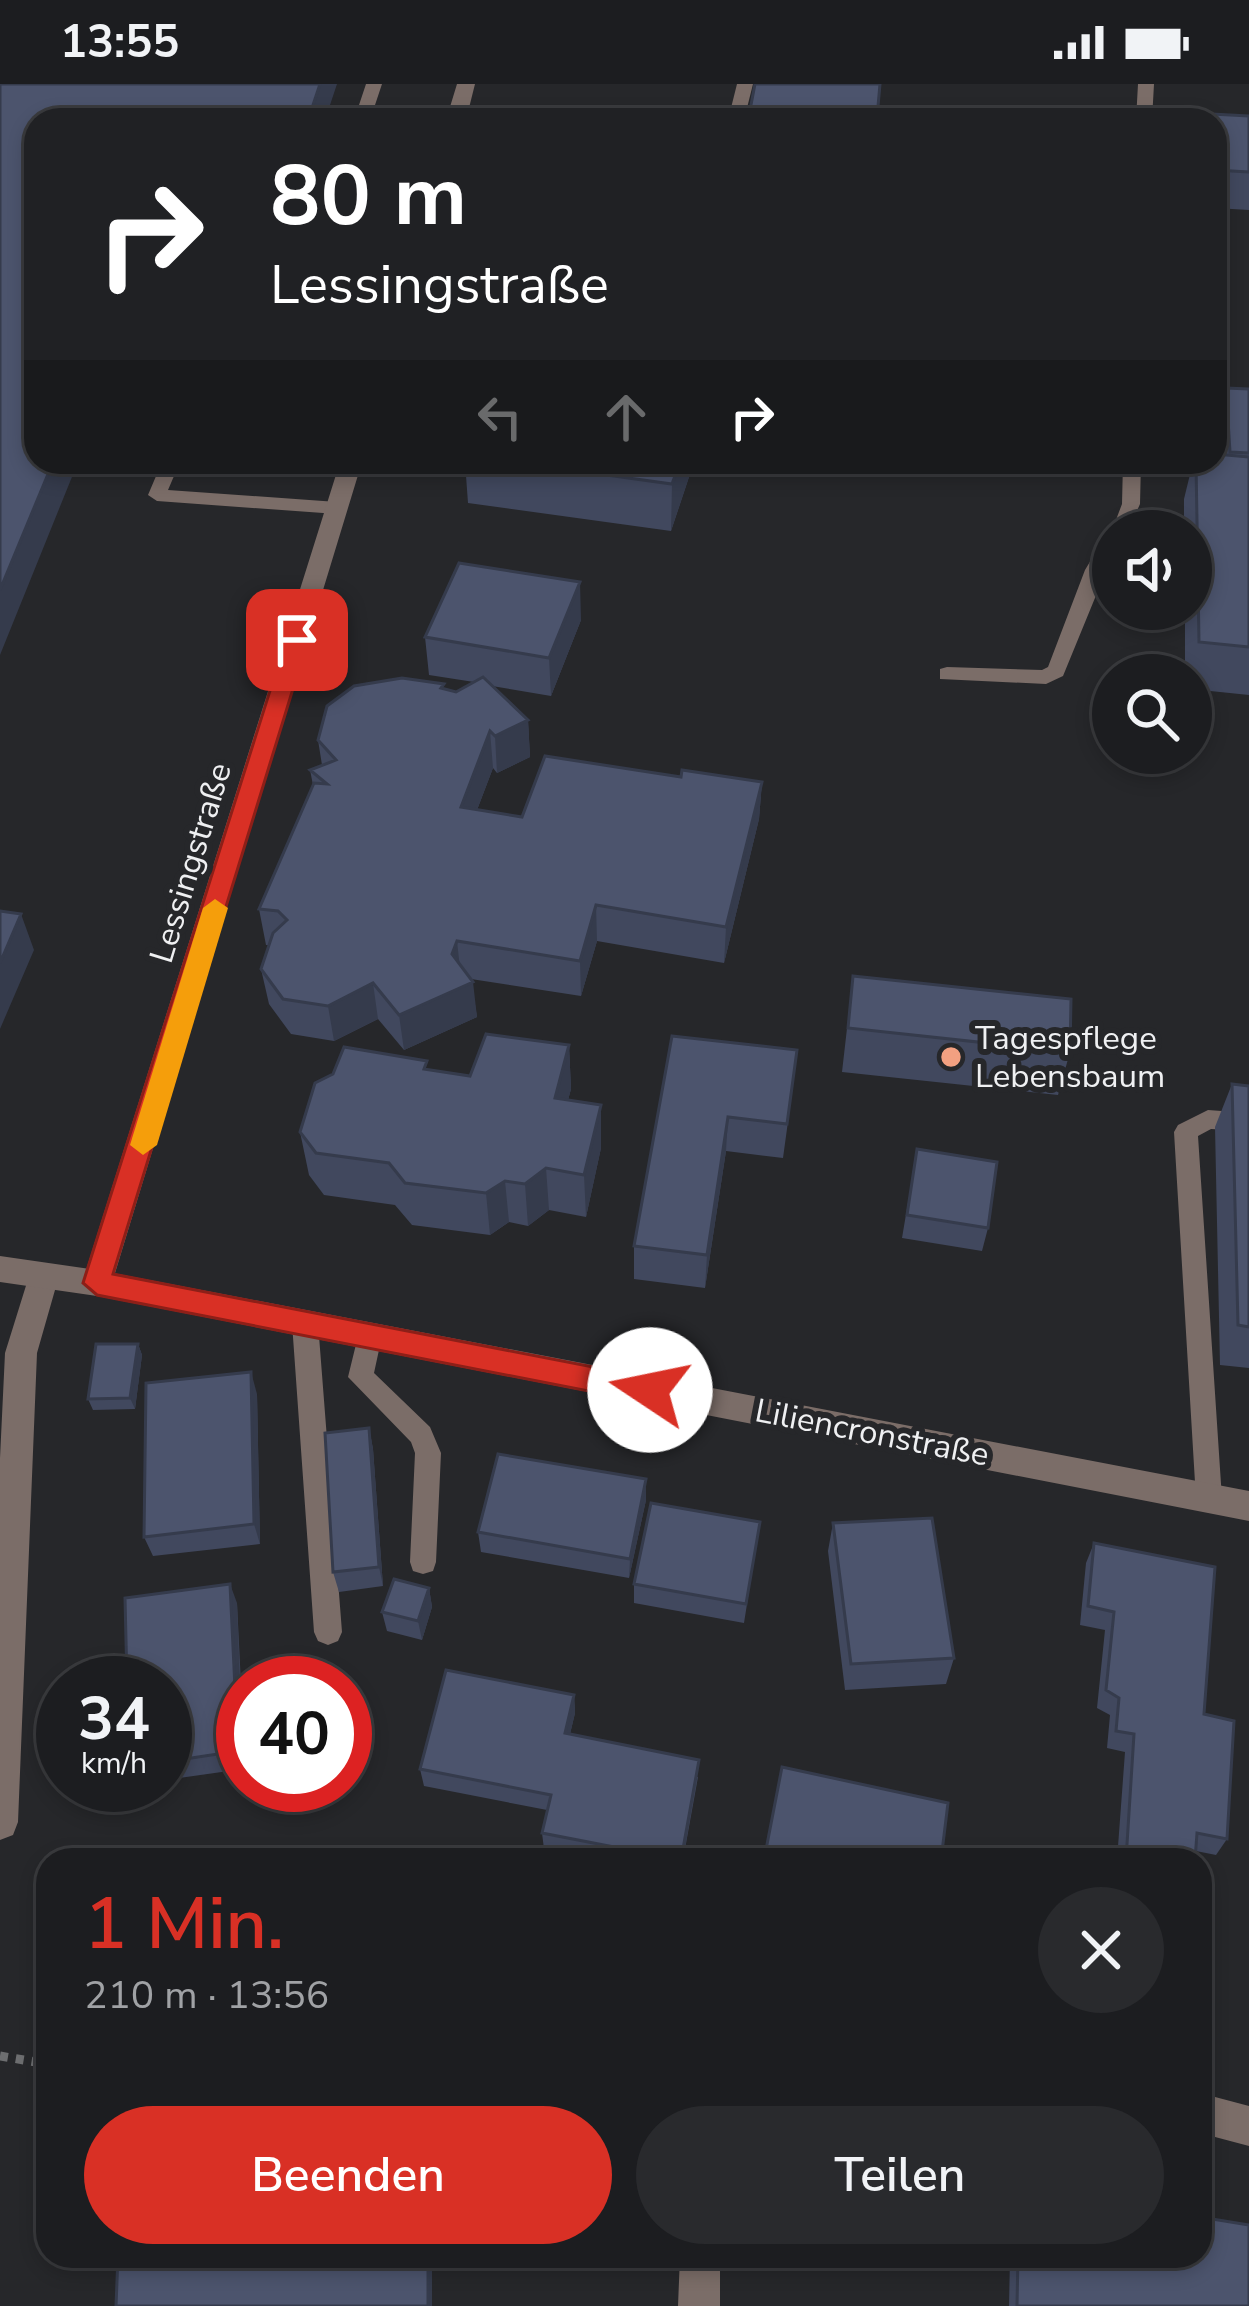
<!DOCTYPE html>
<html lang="de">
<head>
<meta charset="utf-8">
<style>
  :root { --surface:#1c1d20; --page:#292a2d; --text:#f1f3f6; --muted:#a0a2a5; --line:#3a3b3e; --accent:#d93025 }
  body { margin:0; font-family:"Nunito Sans",sans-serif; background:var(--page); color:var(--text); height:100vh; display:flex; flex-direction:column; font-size:45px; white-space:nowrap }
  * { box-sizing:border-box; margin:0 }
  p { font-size:39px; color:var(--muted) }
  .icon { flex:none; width:66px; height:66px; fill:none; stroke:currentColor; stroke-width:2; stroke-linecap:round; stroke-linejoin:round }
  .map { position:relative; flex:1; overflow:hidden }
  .panel { position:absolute; left:36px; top:1764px; width:1176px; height:420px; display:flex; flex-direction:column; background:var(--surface); border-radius:36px; box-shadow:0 6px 18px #0003,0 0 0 3px var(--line) }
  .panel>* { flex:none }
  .top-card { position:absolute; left:24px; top:24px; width:1203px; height:366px; border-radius:36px; box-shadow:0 6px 18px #0003,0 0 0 3px var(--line); background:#202124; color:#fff; overflow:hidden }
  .buttons { position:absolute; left:1092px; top:426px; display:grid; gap:24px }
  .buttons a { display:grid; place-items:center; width:120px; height:120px; border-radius:50%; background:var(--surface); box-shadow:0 6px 18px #0003,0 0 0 3px var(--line); font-size:60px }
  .speed { position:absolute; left:36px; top:1572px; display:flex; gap:24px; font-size:60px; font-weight:700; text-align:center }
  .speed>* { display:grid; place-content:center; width:156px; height:156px; border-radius:50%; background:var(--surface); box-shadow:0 6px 18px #0003,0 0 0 3px var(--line); line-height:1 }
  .speed small { font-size:30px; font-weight:400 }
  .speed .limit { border:18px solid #d22; background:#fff; color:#111 }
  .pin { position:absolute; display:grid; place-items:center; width:102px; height:102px; color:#fff; margin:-51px; border-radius:24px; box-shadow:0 6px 18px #0006 }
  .me { position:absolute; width:132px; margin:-66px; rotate:281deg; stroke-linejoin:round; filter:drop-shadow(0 0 9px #0008) }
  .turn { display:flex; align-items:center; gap:42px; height:252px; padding:0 48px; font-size:54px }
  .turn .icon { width:156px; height:156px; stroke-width:2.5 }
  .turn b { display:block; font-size:84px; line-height:102px }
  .lanes { display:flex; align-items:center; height:114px; padding:0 48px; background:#0003; justify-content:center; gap:60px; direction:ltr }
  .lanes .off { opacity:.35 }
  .round { display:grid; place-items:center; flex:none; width:126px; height:126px; border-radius:63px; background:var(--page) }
  .summary { display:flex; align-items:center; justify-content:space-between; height:204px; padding:0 48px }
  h1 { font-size:72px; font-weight:600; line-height:90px; color:var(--accent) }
  .primary-button { display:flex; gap:24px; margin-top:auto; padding:24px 48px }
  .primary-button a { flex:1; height:138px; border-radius:72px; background:var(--accent); color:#fff; font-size:48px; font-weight:600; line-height:138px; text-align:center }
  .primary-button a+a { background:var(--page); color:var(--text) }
  .status { display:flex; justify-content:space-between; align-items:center; height:84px; padding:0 60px; background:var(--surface); direction:ltr }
  .status svg { height:33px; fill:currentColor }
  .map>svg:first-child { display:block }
</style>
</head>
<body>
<div class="status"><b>13:55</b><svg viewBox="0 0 49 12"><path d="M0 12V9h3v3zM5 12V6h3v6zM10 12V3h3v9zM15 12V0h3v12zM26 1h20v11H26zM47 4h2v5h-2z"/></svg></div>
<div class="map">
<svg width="1249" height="2222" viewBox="0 0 1249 2222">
  <rect width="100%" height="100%" fill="#26272a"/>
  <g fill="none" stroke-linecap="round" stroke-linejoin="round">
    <!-- path -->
    <path stroke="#6d6e70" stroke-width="9" stroke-dasharray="8 8" stroke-linecap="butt" d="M 0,1972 L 48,1980"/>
    <!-- service -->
    <path fill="#7b6d68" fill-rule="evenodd" d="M 366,0 L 382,0 L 370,36 L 354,36 Z
      M 737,0 L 753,0 L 744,36 L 728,36 Z
      M 1138,0 L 1154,0 L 1152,36 L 1136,36 Z
      M 162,378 L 180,378 L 168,406 L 337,418 L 346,424 L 337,430 L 157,417 L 148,411 Z
      M 1123,378 L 1141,378 L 1140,420 L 1128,447 L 1113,447 L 1113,470 L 1063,592 L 1046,600 L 940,595 L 940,585 L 947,583 L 1042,586 L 1048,583 L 1085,486 L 1106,451 L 1111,449 L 1122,420 Z
      M 1208,1026 L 1249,1029 L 1249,1047 L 1211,1045 L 1198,1052 L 1222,1415 L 1218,1423 L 1209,1427 L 1200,1423 L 1196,1415 L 1174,1048 L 1178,1041 Z
      M 305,1228 L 314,1231 L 318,1239 L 342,1548 L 338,1557 L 328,1561 L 318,1557 L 314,1548 L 292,1239 L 296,1231 Z
      M 369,1241 L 378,1244 L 382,1252 L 374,1289 L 430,1343 L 441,1369 L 436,1478 L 433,1487 L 423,1490 L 413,1487 L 410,1478 L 415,1369 L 411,1358 L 348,1293 L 360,1244 Z"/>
    <!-- minor -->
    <path fill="#7b6d68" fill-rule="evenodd" d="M 457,0 L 475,0 L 466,36 L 446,36 Z
      M 340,378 L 362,378 L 112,1199 L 108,1208 L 97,1212 L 86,1208 L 82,1199 Z
      M 44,1179 L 55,1183 L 59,1192 L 37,1269 L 18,1738 L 13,1751 L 0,1756 L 0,1374 L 5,1269 L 29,1192 L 33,1183 Z
      M 1200,2009 L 1249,2022 L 1249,2062 L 1200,2049 Z
      M 680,2172 L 720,2172 L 720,2222 L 678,2222 Z"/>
    <!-- tertiary -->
    <path fill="#7b6d68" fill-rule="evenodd" d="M 0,1172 L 97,1186 L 1249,1407 L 1249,1437 L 97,1212 L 0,1198 Z"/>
  </g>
  <!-- wall -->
  <path fill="#41485e" d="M 881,0 L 877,36 L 750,36 L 750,26 Z
    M 1193,29 L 1249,32 L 1249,126 L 1215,124 L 1215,36 L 1192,36 Z
    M 1226,304 L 1249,305 L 1249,611 L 1191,605 L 1191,591 L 1185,591 L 1185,525 L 1191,525 L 1191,447 L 1184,447 L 1184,415 L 1193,378 L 1215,378 L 1221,370 L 1219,330 Z
    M 465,378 L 694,378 L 671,447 L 468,419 Z
    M 581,536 L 551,612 L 492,602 L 528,636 L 530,673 L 497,689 L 493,684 L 477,726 L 522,733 L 681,693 L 762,698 L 759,735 L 724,879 L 597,857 L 581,912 L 471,895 L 477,933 L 404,966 L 378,935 L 334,957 L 291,950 L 269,920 L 261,885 L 269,861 L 266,861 L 259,825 L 313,701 L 310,686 L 322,681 L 318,656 L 445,605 L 456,608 L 474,598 L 429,591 L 425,553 Z
    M 853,892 L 1070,968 L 1058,1011 L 842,988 Z
    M 672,952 L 793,1001 L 783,1074 L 726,1067 L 705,1204 L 634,1195 L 634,1162 Z
    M 569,961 L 571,1005 L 568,1016 L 601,1064 L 586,1133 L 549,1126 L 528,1142 L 509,1138 L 490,1151 L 412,1141 L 395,1121 L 324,1111 L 309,1091 L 300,1048 L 429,986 L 470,992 Z
    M 1232,1000 L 1249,1002 L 1249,1284 L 1220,1281 L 1215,1043 Z
    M 917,1065 L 988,1144 L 982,1167 L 902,1154 Z
    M 138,1260 L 142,1271 L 135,1325 L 93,1326 L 88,1315 Z
    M 257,1310 L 260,1460 L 153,1472 L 144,1453 Z
    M 369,1344 L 373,1365 L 383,1502 L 339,1508 L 333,1488 Z
    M 646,1416 L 629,1494 L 481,1468 L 478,1448 Z
    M 760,1438 L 744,1539 L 634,1519 L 634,1500 Z
    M 833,1439 L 954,1574 L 946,1600 L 845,1606 L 828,1467 Z
    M 1094,1459 L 1204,1630 L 1227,1755 L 1216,1771 L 1196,1767 L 1195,1776 L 1117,1776 L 1125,1668 L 1107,1664 L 1110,1631 L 1097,1624 L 1105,1546 L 1080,1541 L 1086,1479 Z
    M 429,1504 L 432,1523 L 422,1556 L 387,1547 L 382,1528 Z
    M 237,1519 L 243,1641 L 243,1685 L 165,1696 L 165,1599 Z
    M 574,1611 L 575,1629 L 570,1650 L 698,1693 L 683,1776 L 600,1776 L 544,1765 L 542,1749 L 547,1726 L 424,1702 L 420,1685 Z
    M 1010,2172 L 1200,2172 L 1249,2222 L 1009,2222 Z"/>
  <!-- shaded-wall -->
  <path fill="#353b4c" d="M 320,0 L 337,0 L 325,36 L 308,36 Z
    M 53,378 L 78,378 L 0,571 L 0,506 Z
    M 680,378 L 694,378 L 671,447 L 672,400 Z
    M 580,498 L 581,536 L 551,612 L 549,574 Z
    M 528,636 L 530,673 L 497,689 L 495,652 Z
    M 490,647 L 493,684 L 464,760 L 461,723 Z
    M 762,698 L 759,735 L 724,879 L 726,843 Z
    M 596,821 L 597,857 L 581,912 L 580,877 Z
    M 21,830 L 34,866 L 0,945 L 0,879 Z
    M 457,857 L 461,893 L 452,870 Z
    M 473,898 L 477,933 L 404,966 L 399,931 Z
    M 373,899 L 378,935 L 334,957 L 328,922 Z
    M 569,961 L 571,1005 L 557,1057 L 555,1014 Z
    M 601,1021 L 601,1064 L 586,1133 L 584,1091 Z
    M 728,1033 L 726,1067 L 705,1204 L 707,1171 Z
    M 546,1084 L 549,1126 L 528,1142 L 525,1100 Z
    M 505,1097 L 509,1138 L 490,1151 L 486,1109 Z
    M 138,1260 L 142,1271 L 135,1325 L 130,1314 Z
    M 251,1288 L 257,1310 L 260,1460 L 254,1440 Z
    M 369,1344 L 373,1365 L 383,1502 L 379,1483 Z
    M 646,1395 L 646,1416 L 629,1494 L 630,1475 Z
    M 230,1500 L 237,1519 L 243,1679 L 238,1667 Z
    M 429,1504 L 432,1523 L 422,1556 L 418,1537 Z
    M 574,1611 L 575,1629 L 566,1667 L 565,1649 Z
    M 699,1676 L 683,1776 L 681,1776 Z
    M 428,2172 L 432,2172 L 432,2222 L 428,2222 Z"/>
  <!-- building -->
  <path fill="#4c546d" stroke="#353b4c" stroke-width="3" d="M 0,0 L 320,0 L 308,36 L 36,36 L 36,378 L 53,378 L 0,506 Z
    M 755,0 L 880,0 L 877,34 L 750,26 Z
    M 1193,29 L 1249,32 L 1249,88 L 1215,86 L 1215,36 L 1194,36 Z
    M 1226,304 L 1249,305 L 1249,369 L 1230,368 Z
    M 1215,370 L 1249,373 L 1249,563 L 1199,558 L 1196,378 L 1215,378 Z
    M 513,378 L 680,378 L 672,400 Z
    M 459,479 L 580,498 L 549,574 L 425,553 Z
    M 483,593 L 528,636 L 495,652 L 490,647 L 461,723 L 522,733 L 545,672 L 681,693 L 682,686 L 762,698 L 726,843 L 596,821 L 580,877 L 457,857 L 452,870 L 473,898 L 399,931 L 373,899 L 328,922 L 283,915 L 261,885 L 273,849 L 287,836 L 278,827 L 259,825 L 314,699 L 327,700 L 310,686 L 336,676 L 318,656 L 327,622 L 354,602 L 402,594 L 444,600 L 441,604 L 456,608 Z
    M 0,827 L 21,830 L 0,879 Z
    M 853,892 L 1071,915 L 1070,968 L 848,944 Z
    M 486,950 L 569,961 L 555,1014 L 601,1021 L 584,1091 L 546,1084 L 525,1100 L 505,1097 L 486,1109 L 405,1099 L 389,1079 L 316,1069 L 300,1048 L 315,999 L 333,990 L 344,963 L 427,977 L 424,985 L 470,992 Z
    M 672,952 L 797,966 L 787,1040 L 728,1033 L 707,1171 L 634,1162 Z
    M 1232,1000 L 1249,1002 L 1249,1243 L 1238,1241 Z
    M 917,1065 L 997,1078 L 988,1144 L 907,1131 Z
    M 96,1260 L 138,1260 L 130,1314 L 88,1315 Z
    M 251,1288 L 254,1440 L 144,1453 L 146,1299 Z
    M 369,1344 L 379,1483 L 333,1488 L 325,1349 Z
    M 498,1370 L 646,1395 L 630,1475 L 478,1448 Z
    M 651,1419 L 760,1438 L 746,1520 L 634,1500 Z
    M 932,1434 L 954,1574 L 851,1580 L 833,1439 Z
    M 1094,1459 L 1215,1483 L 1204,1630 L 1234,1637 L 1227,1755 L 1197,1749 L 1195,1776 L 1126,1776 L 1134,1650 L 1116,1647 L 1119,1614 L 1106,1606 L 1114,1528 L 1088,1522 Z
    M 394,1495 L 429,1504 L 418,1537 L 382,1528 Z
    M 230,1500 L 238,1667 L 165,1678 L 165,1599 L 127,1599 L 125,1514 Z
    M 446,1586 L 574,1611 L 565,1649 L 699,1676 L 681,1776 L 542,1749 L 551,1711 L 420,1685 Z
    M 782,1683 L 948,1719 L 941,1776 L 764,1776 Z
    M 1200,2133 L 1249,2141 L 1249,2222 L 1017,2222 L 1018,2172 L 1200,2172 Z
    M 118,2172 L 428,2172 L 428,2222 L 116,2222 Z"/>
  <!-- route -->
  <path fill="#d93025" stroke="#8d1f18" stroke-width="3" d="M 297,549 L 308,556 L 113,1190 L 650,1294 L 660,1297 L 664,1306 L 660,1315 L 650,1319 L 97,1211 L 83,1199 L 286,556 Z"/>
  <!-- slow -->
  <path fill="#f59e0b" d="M 215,815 L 228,824 L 157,1061 L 143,1071 L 130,1061 L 203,824 Z"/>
  <!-- markers -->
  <circle fill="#f2a081" stroke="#26272a" stroke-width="4.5" cx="951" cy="973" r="12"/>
  <g text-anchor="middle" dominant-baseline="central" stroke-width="12" stroke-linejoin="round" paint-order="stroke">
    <!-- street labels -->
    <g font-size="33" fill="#eff0f2" stroke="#26272a">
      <text transform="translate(191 779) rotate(-73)">Lessingstraße</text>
      <text transform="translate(872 1349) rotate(11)">Liliencronstraße</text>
    </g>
    <!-- poi labels -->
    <g font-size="33" fill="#eff0f2" stroke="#26272a" text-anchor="start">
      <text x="975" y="954">Tagespflege<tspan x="975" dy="38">Lebensbaum</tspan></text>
    </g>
  </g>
</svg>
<div class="buttons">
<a><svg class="icon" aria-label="sound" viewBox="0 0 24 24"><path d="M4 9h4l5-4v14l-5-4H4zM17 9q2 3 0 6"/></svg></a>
<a><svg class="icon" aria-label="search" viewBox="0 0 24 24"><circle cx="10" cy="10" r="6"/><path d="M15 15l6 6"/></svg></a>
</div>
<div class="speed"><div>34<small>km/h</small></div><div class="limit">40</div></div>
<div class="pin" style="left:297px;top:556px;background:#d93025"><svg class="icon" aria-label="arrive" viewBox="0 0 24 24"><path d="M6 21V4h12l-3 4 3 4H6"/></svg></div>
<svg class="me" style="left:650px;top:1306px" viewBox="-20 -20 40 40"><circle r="19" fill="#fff"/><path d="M0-13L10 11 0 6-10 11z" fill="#d93025"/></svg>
<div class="top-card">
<div class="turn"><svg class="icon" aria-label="right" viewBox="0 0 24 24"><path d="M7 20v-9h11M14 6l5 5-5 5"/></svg><div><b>80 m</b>Lessingstraße</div></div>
<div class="lanes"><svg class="icon off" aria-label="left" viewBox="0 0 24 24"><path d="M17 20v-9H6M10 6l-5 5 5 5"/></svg><svg class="icon off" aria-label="ahead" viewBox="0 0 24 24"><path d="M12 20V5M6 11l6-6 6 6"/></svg><svg class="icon" aria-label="right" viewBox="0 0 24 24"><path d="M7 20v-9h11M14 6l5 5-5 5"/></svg></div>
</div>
<section class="panel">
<div class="summary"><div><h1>1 Min.</h1><p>210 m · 13:56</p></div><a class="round"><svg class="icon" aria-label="close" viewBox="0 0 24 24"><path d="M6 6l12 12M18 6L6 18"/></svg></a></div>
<div class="primary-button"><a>Beenden</a><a>Teilen</a></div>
</section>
</div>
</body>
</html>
